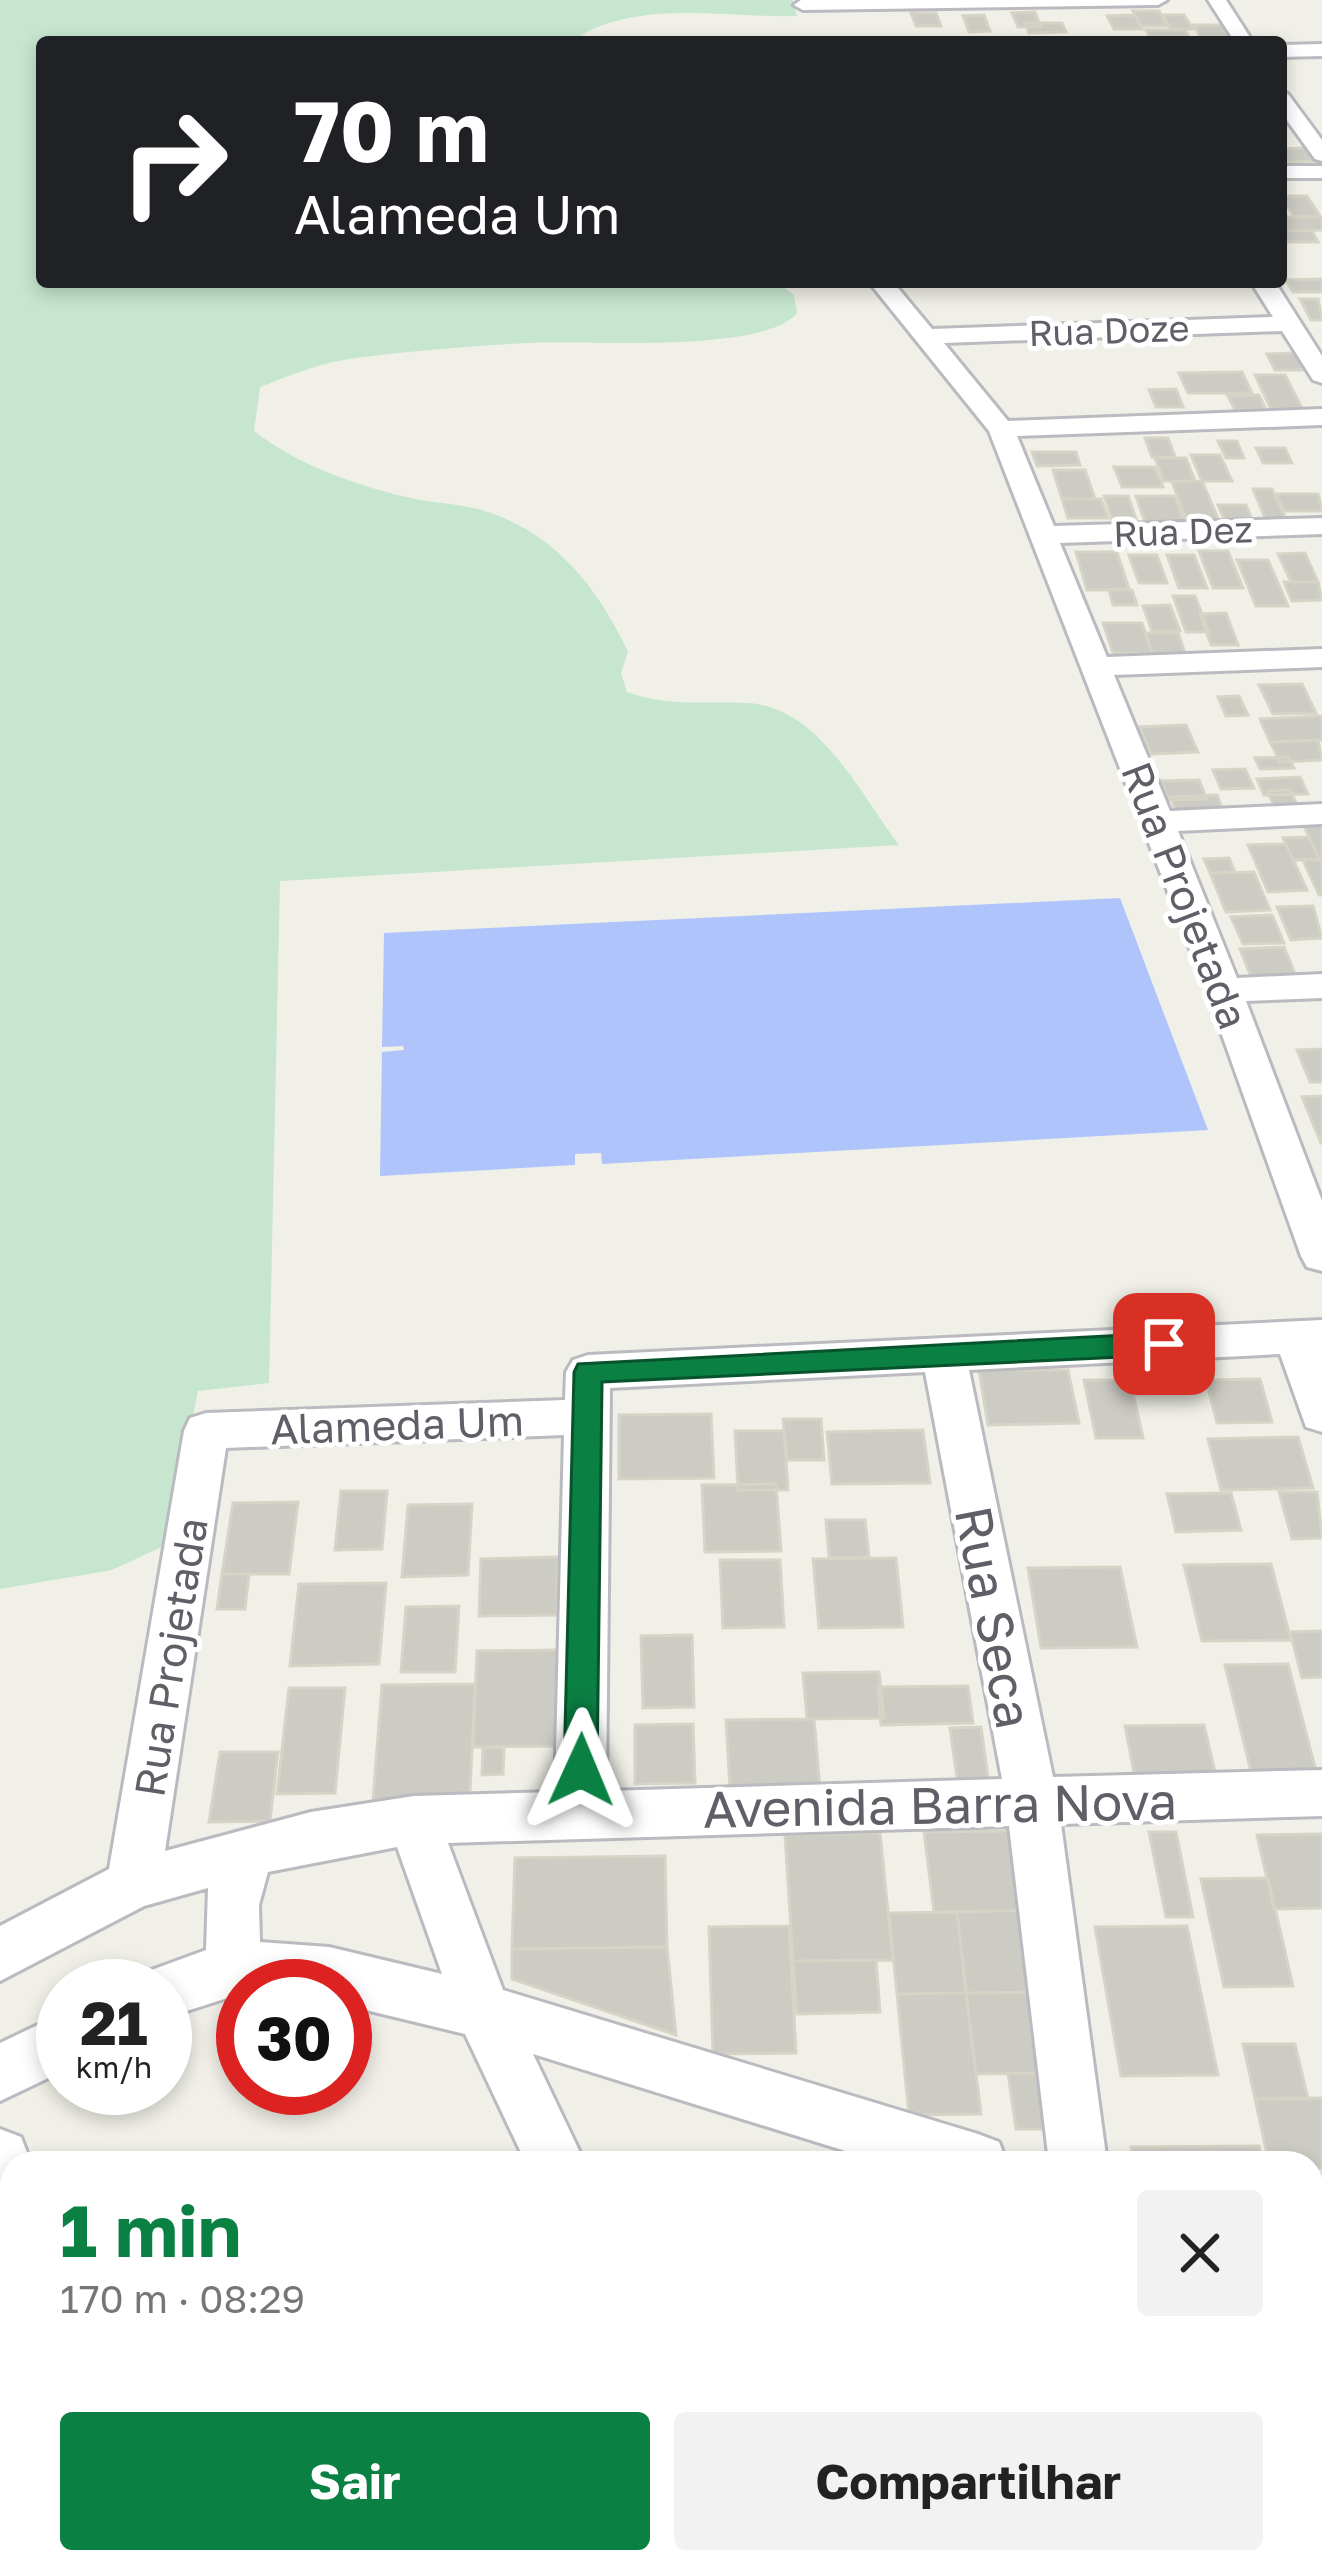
<!DOCTYPE html>
<html lang="pt">
<head>
<meta charset="utf-8">
<style>
  :root { --surface:#fff; --page:#f2f2f2; --text:#222; --muted:#767676; --accent:#0b8043 }
  body { margin:0; font-family:"Golos Text",sans-serif; background:var(--page); color:var(--text); height:100vh; display:flex; flex-direction:column; font-size:45px; white-space:nowrap }
  * { box-sizing:border-box; margin:0 }
  p { font-size:39px; color:var(--muted) }
  .icon { flex:none; width:66px; height:66px; fill:none; stroke:currentColor; stroke-width:2; stroke-linecap:round; stroke-linejoin:round }
  .map { position:relative; flex:1; overflow:hidden }
  .panel { position:absolute; left:0px; top:2151px; width:1323px; height:423px; display:flex; flex-direction:column; background:var(--surface); border-radius:36px 36px 0 0; box-shadow:0 6px 18px #0003 }
  .panel>* { flex:none }
  .hud { position:absolute; left:36px; top:36px; width:1251px; height:252px; border-radius:12px; box-shadow:0 6px 18px #0003; background:#202124; color:#fff; overflow:hidden }
  .speed { position:absolute; left:36px; top:1959px; display:flex; gap:24px; font-size:60px; font-weight:700; text-align:center }
  .speed>* { display:grid; place-content:center; width:156px; height:156px; border-radius:50%; background:var(--surface); box-shadow:0 6px 18px #0003; line-height:1 }
  .speed small { font-size:30px; font-weight:400 }
  .speed .limit { border:18px solid #d22; background:#fff; color:#111 }
  .pin { position:absolute; display:grid; place-items:center; width:102px; height:102px; color:#fff; margin:-51px; border-radius:24px; box-shadow:0 6px 18px #0006 }
  .me { position:absolute; width:132px; margin:-66px; rotate:1deg; stroke-linejoin:round; filter:drop-shadow(0 0 9px #0008) }
  .turn { display:flex; align-items:center; gap:42px; height:252px; padding:0 60px; font-size:54px }
  .turn .icon { width:156px; height:156px; stroke-width:2.5 }
  .turn b { display:block; font-size:84px; line-height:102px }
  .round { display:grid; place-items:center; flex:none; width:126px; height:126px; border-radius:12px; background:var(--page) }
  .head { display:flex; align-items:center; justify-content:space-between; height:204px; padding:0 60px }
  h1 { font-size:72px; font-weight:700; line-height:90px; color:var(--accent) }
  .button { display:flex; gap:24px; margin-top:auto; padding:24px 60px }
  .button a { flex:1; height:138px; border-radius:12px; background:var(--accent); color:#fff; font-size:48px; font-weight:700; line-height:138px; text-align:center }
  .button a+a { background:var(--page); color:var(--text) }
  .map>svg:first-child { display:block }
</style>
</head>
<body>
<div class="map">
<svg width="1322" height="2572" viewBox="0 0 1322 2572">
  <rect width="100%" height="100%" fill="#f0f0e8"/>
  <!-- green -->
  <path fill="#c6e6cf" d="M 0,0 L 793,0 L 797,16 C 723,18 646,0 581,35 L 588,42 L 42,42 L 42,282 L 777,282 L 794,295 L 797,313 C 764,354 584,340 529,343 C 472,346 413,351 356,358 C 323,362 290,375 260,387 L 254,431 C 296,464 355,485 406,497 C 433,504 462,503 488,512 C 556,534 600,591 628,652 L 621,673 L 627,692 C 669,707 704,701 747,703 C 819,706 860,794 899,845 L 280,881 L 269,1383 L 198,1391 L 168,1544 L 112,1570 L 0,1589 Z"/>
  <!-- water -->
  <path fill="#aec4fb" d="M 1120,898 L 1208,1130 L 602,1164 L 601,1153 L 575,1154 L 575,1165 L 380,1176 L 382,1052 L 404,1050 L 403,1046 L 382,1047 L 384,933 Z"/>
  <!-- building -->
  <path fill="#cccbc4" stroke="#d5d4c6" stroke-width="3" d="M 1133,11 L 1159,11 L 1167,26 L 1141,26 Z
    M 1035,12 L 1041,27 L 1018,27 L 1012,13 Z
    M 911,13 L 936,13 L 941,26 L 916,26 Z
    M 984,15 L 990,31 L 969,32 L 963,16 Z
    M 1135,15 L 1142,29 L 1114,29 L 1107,16 Z
    M 1163,15 L 1184,15 L 1193,29 L 1171,29 Z
    M 1025,23 L 1062,23 L 1066,32 L 1029,33 Z
    M 1194,25 L 1222,25 L 1233,42 L 1203,42 Z
    M 1146,30 L 1185,30 L 1192,42 L 1152,42 Z
    M 1306,148 L 1314,161 L 1287,162 L 1281,152 L 1281,149 Z
    M 1281,196 L 1307,196 L 1320,216 L 1294,217 Z
    M 1281,217 L 1322,217 L 1322,230 L 1281,231 Z
    M 1281,231 L 1312,231 L 1318,242 L 1281,242 Z
    M 1322,279 L 1322,292 L 1293,292 L 1286,280 Z
    M 1300,299 L 1318,299 L 1322,320 L 1311,320 Z
    M 1295,353 L 1303,370 L 1275,370 L 1267,354 Z
    M 1242,372 L 1252,393 L 1188,393 L 1179,373 Z
    M 1255,375 L 1285,375 L 1302,408 L 1271,409 Z
    M 1176,389 L 1183,407 L 1156,407 L 1149,390 Z
    M 1259,395 L 1266,410 L 1235,410 L 1228,396 Z
    M 1145,438 L 1168,438 L 1175,457 L 1152,457 Z
    M 1218,441 L 1237,441 L 1244,458 L 1226,458 Z
    M 1256,448 L 1285,448 L 1292,463 L 1263,463 Z
    M 1032,452 L 1076,452 L 1080,465 L 1037,466 Z
    M 1191,455 L 1220,455 L 1232,481 L 1202,481 Z
    M 1155,458 L 1186,458 L 1195,481 L 1164,481 Z
    M 1114,467 L 1155,467 L 1163,487 L 1122,487 Z
    M 1053,470 L 1085,470 L 1095,499 L 1062,499 Z
    M 1202,481 L 1220,523 L 1188,523 L 1172,482 Z
    M 1253,489 L 1272,489 L 1286,519 L 1266,520 Z
    M 1276,494 L 1318,494 L 1322,511 L 1284,511 Z
    M 1104,496 L 1128,496 L 1136,519 L 1112,519 Z
    M 1136,496 L 1174,496 L 1188,530 L 1148,531 Z
    M 1062,499 L 1101,499 L 1108,518 L 1068,518 Z
    M 1218,505 L 1246,505 L 1255,526 L 1227,526 Z
    M 1199,551 L 1228,551 L 1243,588 L 1213,588 Z
    M 1076,552 L 1117,552 L 1129,589 L 1087,590 Z
    M 1305,553 L 1318,582 L 1291,582 L 1278,554 Z
    M 1129,555 L 1157,555 L 1167,583 L 1139,583 Z
    M 1167,555 L 1194,555 L 1207,588 L 1179,588 Z
    M 1237,560 L 1268,560 L 1288,606 L 1256,606 Z
    M 1284,582 L 1318,582 L 1322,600 L 1292,601 Z
    M 1109,590 L 1132,590 L 1137,605 L 1113,605 Z
    M 1173,596 L 1195,596 L 1209,632 L 1186,632 Z
    M 1170,605 L 1180,631 L 1152,631 L 1143,606 Z
    M 1226,613 L 1238,645 L 1211,645 L 1200,614 Z
    M 1103,623 L 1142,623 L 1152,653 L 1113,653 Z
    M 1145,633 L 1178,633 L 1185,653 L 1152,653 Z
    M 1302,684 L 1316,713 L 1273,714 L 1259,685 Z
    M 1239,696 L 1248,715 L 1226,716 L 1218,697 Z
    M 1322,716 L 1322,740 L 1270,742 L 1260,719 Z
    M 1186,725 L 1198,752 L 1151,754 L 1140,727 Z
    M 1318,740 L 1322,760 L 1280,762 L 1270,742 Z
    M 1289,757 L 1294,768 L 1260,769 L 1255,758 Z
    M 1245,769 L 1254,788 L 1221,789 L 1213,770 Z
    M 1300,777 L 1308,794 L 1264,795 L 1257,779 Z
    M 1199,780 L 1207,799 L 1169,800 L 1161,781 Z
    M 1290,790 L 1298,807 L 1275,808 L 1267,791 Z
    M 1217,795 L 1223,810 L 1176,811 L 1170,797 Z
    M 1322,823 L 1322,859 L 1319,859 L 1303,824 Z
    M 1309,837 L 1319,859 L 1293,860 L 1283,838 Z
    M 1286,844 L 1307,890 L 1268,892 L 1248,845 Z
    M 1229,858 L 1235,872 L 1210,873 L 1204,859 Z
    M 1303,860 L 1322,860 L 1322,895 L 1319,895 Z
    M 1254,872 L 1270,910 L 1226,912 L 1210,873 Z
    M 1313,906 L 1322,938 L 1291,940 L 1277,907 Z
    M 1272,915 L 1284,943 L 1243,944 L 1231,917 Z
    M 1284,947 L 1298,981 L 1253,982 L 1240,949 Z
    M 1322,1049 L 1322,1082 L 1310,1082 L 1297,1050 Z
    M 1322,1096 L 1322,1143 L 1321,1143 L 1302,1097 Z
    M 1132,1367 L 1172,1367 L 1179,1393 L 1137,1394 Z
    M 979,1370 L 1068,1370 L 1079,1423 L 988,1425 Z
    M 1260,1379 L 1272,1422 L 1217,1423 L 1206,1380 Z
    M 1084,1380 L 1130,1380 L 1143,1438 L 1096,1438 Z
    M 711,1414 L 714,1478 L 619,1479 L 619,1415 Z
    M 783,1419 L 821,1419 L 824,1460 L 787,1460 Z
    M 923,1430 L 930,1483 L 832,1484 L 827,1432 Z
    M 735,1431 L 784,1431 L 788,1490 L 738,1490 Z
    M 1298,1437 L 1313,1488 L 1221,1490 L 1208,1439 Z
    M 776,1484 L 781,1551 L 705,1552 L 702,1485 Z
    M 341,1491 L 387,1491 L 382,1549 L 335,1550 Z
    M 1279,1492 L 1317,1492 L 1322,1538 L 1292,1539 Z
    M 1231,1493 L 1241,1530 L 1176,1532 L 1167,1494 Z
    M 298,1502 L 289,1574 L 222,1574 L 233,1503 Z
    M 472,1504 L 468,1575 L 402,1577 L 408,1505 Z
    M 826,1520 L 865,1520 L 869,1557 L 829,1557 Z
    M 558,1557 L 557,1615 L 479,1616 L 481,1559 Z
    M 896,1558 L 903,1627 L 819,1628 L 813,1559 Z
    M 720,1560 L 780,1560 L 784,1627 L 723,1628 Z
    M 1271,1564 L 1291,1640 L 1202,1641 L 1184,1565 Z
    M 1120,1567 L 1137,1647 L 1041,1648 L 1028,1568 Z
    M 222,1574 L 249,1574 L 245,1609 L 217,1609 Z
    M 386,1583 L 379,1664 L 290,1666 L 299,1584 Z
    M 459,1606 L 455,1672 L 401,1672 L 406,1607 Z
    M 1322,1631 L 1322,1677 L 1302,1678 L 1290,1632 Z
    M 692,1635 L 694,1707 L 643,1708 L 641,1636 Z
    M 562,1650 L 561,1746 L 473,1747 L 477,1651 Z
    M 1288,1664 L 1316,1771 L 1251,1772 L 1225,1665 Z
    M 879,1672 L 884,1718 L 807,1719 L 803,1673 Z
    M 475,1684 L 469,1812 L 372,1814 L 382,1685 Z
    M 968,1686 L 973,1723 L 881,1725 L 878,1687 Z
    M 289,1688 L 345,1688 L 335,1793 L 277,1794 Z
    M 814,1719 L 820,1788 L 730,1789 L 726,1720 Z
    M 693,1724 L 695,1783 L 635,1784 L 635,1725 Z
    M 1204,1725 L 1216,1776 L 1135,1778 L 1125,1726 Z
    M 981,1727 L 989,1785 L 958,1785 L 950,1728 Z
    M 483,1748 L 504,1748 L 503,1774 L 482,1775 Z
    M 220,1752 L 278,1752 L 270,1821 L 209,1822 Z
    M 1027,1831 L 1039,1910 L 934,1912 L 924,1832 Z
    M 1149,1832 L 1176,1832 L 1193,1917 L 1166,1917 Z
    M 880,1833 L 893,1960 L 793,1961 L 785,1835 Z
    M 1322,1834 L 1322,1908 L 1274,1909 L 1257,1835 Z
    M 665,1856 L 667,1947 L 512,1949 L 515,1858 Z
    M 1268,1878 L 1293,1986 L 1224,1987 L 1201,1879 Z
    M 1039,1910 L 1051,1992 L 966,1993 L 957,1912 Z
    M 957,1912 L 966,1993 L 897,1994 L 889,1913 Z
    M 789,1926 L 796,2053 L 713,2054 L 709,1927 Z
    M 1187,1926 L 1218,2075 L 1121,2076 L 1095,1927 Z
    M 667,1947 L 676,2035 L 512,1979 L 512,1949 Z
    M 876,1960 L 880,2012 L 797,2014 L 793,1961 Z
    M 1041,1992 L 1053,2073 L 976,2074 L 966,1993 Z
    M 966,1993 L 981,2114 L 909,2115 L 897,1994 Z
    M 1243,2044 L 1295,2044 L 1308,2099 L 1255,2099 Z
    M 1008,2073 L 1053,2073 L 1061,2129 L 1016,2129 Z
    M 1322,2098 L 1322,2168 L 1311,2168 L 1311,2163 L 1269,2163 L 1255,2099 Z
    M 1259,2146 L 1263,2163 L 1134,2163 L 1131,2147 Z"/>
  <g fill="none" stroke-linecap="round" stroke-linejoin="round">
    <defs>
      <path id="minor" d="M 1167,0 L 1158,5 L 803,10 L 794,5 L 801,0 Z
        M 1208,0 L 1226,0 L 1253,42 L 1235,42 Z
        M 1322,44 L 1322,56 L 1281,57 L 1281,45 Z
        M 1281,92 L 1288,94 L 1322,140 L 1322,161 L 1315,159 L 1281,112 Z
        M 1281,166 L 1322,166 L 1322,178 L 1281,178 Z
        M 869,282 L 893,282 L 932,329 L 1273,317 L 1251,282 L 1275,282 L 1322,356 L 1322,383 L 1313,380 L 1282,331 L 944,343 L 1008,421 L 1322,409 L 1322,425 L 1017,436 L 1054,526 L 1322,518 L 1322,534 L 1060,543 L 1107,657 L 1322,649 L 1322,667 L 1114,675 L 1170,811 L 1322,804 L 1322,824 L 1178,831 L 1237,978 L 1322,974 L 1322,998 L 1246,1001 L 1322,1201 L 1322,1271 L 1307,1267 L 1301,1256 L 1206,990 L 989,431 Z
        M 1322,1320 L 1322,1432 L 1306,1427 L 1280,1354 L 969,1370 L 1053,1777 L 1322,1770 L 1322,1816 L 1061,1824 L 1107,2163 L 1049,2163 L 1009,1826 L 448,1843 L 503,1990 L 978,2134 L 999,2142 L 1007,2163 L 884,2163 L 533,2054 L 585,2163 L 526,2163 L 465,2034 L 345,2005 L 345,1986 L 243,1986 L 243,1993 L 165,2018 L 165,1986 L 140,1986 L 146,1972 L 206,1950 L 208,1888 L 144,1906 L 0,1981 L 0,1926 L 109,1869 L 184,1431 L 190,1418 L 206,1413 L 565,1400 L 566,1372 L 573,1360 L 588,1355 ZM 925,1372 L 1002,1779 L 606,1791 L 610,1388 ZM 564,1435 L 555,1792 L 414,1796 L 311,1812 L 165,1851 L 226,1448 ZM 397,1847 L 442,1974 L 329,1947 L 260,1942 L 259,1905 L 268,1872 Z
        M 63,2013 L 63,2071 L 0,2101 L 0,2043 Z
        M 0,2129 L 21,2137 L 31,2163 L 12,2163 L 12,2226 L 0,2222 Z
        M 1311,2238 L 1322,2242 L 1322,2302 L 1311,2298 Z
        M 90,2562 L 156,2562 L 159,2572 L 93,2572 Z
        M 714,2562 L 780,2562 L 784,2572 L 718,2572 Z"/>
    </defs>
    <!-- minor casing -->
    <use href="#minor" stroke="#babac0" stroke-width="6"/>
    <!-- minor -->
    <use href="#minor" fill="#fff" fill-rule="evenodd"/>
  </g>
  <!-- route -->
  <path fill="#0b8043" stroke="#07532c" stroke-width="3" d="M 1164,1333 L 1178,1344 L 1164,1355 L 602,1382 L 597,1770 L 593,1781 L 581,1785 L 569,1781 L 564,1770 L 574,1372 L 578,1364 Z"/>
  <g text-anchor="middle" dominant-baseline="central" stroke-width="10" stroke-linejoin="round" paint-order="stroke">
    <!-- far-street labels -->
    <g font-size="36" fill="#5f6067" stroke="#fff">
      <text transform="translate(1109 330) rotate(-2)">Rua Doze</text>
      <text transform="translate(1183 531) rotate(-2)">Rua Dez</text>
    </g>
    <!-- street labels -->
    <g font-size="42" fill="#5f6067" stroke="#fff">
      <text transform="translate(1186 895) rotate(69)">Rua Projetada</text>
      <text transform="translate(397 1424) rotate(-2)">Alameda Um</text>
      <text transform="translate(170 1657) rotate(-81)">Rua Projetada</text>
    </g>
    <!-- near-street labels -->
    <g font-size="51" fill="#5f6067" stroke="#fff">
      <text transform="translate(995 1617) rotate(79)">Rua Seca</text>
      <text transform="translate(940 1804) rotate(-1)">Avenida Barra Nova</text>
    </g>
  </g>
</svg>
<div class="speed"><div>21<small>km/h</small></div><div class="limit">30</div></div>
<div class="pin" style="left:1164px;top:1344px;background:#d93025"><svg class="icon" aria-label="arrive" viewBox="0 0 24 24"><path d="M6 21V4h12l-3 4 3 4H6"/></svg></div>
<svg class="me" style="left:581px;top:1770px" viewBox="-20 -20 40 40"><path d="M0-17L14 15 0 8-14 15z" fill="#0b8043" stroke="#fff" stroke-width="4"/></svg>
<div class="hud">
<div class="turn"><svg class="icon" aria-label="right" viewBox="0 0 24 24"><path d="M7 20v-9h11M14 6l5 5-5 5"/></svg><div><b>70 m</b>Alameda Um</div></div>
</div>
<section class="panel">
<div class="head"><div><h1>1 min</h1><p>170 m · 08:29</p></div><a class="round"><svg class="icon" aria-label="close" viewBox="0 0 24 24"><path d="M6 6l12 12M18 6L6 18"/></svg></a></div>
<div class="button"><a>Sair</a><a>Compartilhar</a></div>
</section>
</div>
</body>
</html>
